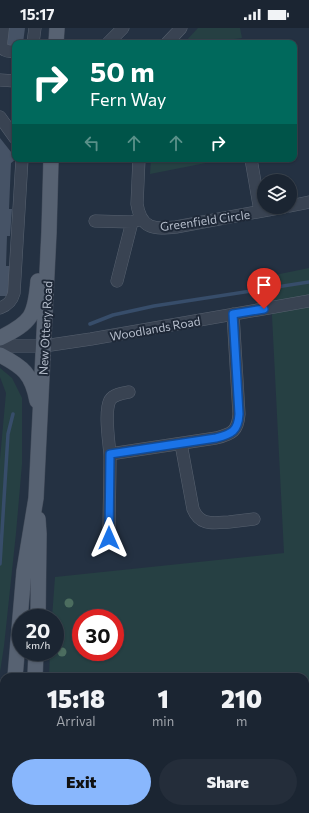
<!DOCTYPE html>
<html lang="en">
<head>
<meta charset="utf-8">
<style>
  :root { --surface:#1b2532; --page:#242d3a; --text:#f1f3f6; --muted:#a0a5ac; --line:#39424d; --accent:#89b7fd }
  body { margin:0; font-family:Commissioner,sans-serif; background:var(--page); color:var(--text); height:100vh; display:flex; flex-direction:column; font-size:15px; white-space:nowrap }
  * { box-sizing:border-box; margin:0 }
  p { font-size:13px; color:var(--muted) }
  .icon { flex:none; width:22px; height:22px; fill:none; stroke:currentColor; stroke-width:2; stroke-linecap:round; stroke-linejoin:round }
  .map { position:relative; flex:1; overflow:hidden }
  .sheet { position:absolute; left:0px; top:645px; width:309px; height:140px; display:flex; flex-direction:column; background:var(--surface); border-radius:12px 12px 0 0; box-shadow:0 1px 3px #0004,0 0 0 1px var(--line) }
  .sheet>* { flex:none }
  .top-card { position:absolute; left:12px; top:12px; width:285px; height:122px; border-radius:8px; box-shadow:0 1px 3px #0004,0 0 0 1px var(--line); background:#00695c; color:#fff; overflow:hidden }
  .fabs { position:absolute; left:257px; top:146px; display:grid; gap:8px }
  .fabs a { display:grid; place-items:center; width:40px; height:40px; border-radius:50%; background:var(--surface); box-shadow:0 1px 3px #0004,0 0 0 1px var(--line); font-size:20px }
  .speed { position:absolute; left:12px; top:581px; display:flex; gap:8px; font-size:20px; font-weight:700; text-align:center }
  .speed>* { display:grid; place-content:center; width:52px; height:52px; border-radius:50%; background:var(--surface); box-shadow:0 1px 3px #0004,0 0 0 1px var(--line); line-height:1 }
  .speed small { font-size:10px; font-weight:400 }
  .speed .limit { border:6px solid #d22; background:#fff; color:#111 }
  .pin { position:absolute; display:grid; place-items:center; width:34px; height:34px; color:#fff; margin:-41px -17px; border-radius:50% 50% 50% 0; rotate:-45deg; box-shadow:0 0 4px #0007 }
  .pin .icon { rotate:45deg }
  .me { position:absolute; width:44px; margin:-22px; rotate:0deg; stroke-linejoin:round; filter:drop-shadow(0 0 3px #0008) }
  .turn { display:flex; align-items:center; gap:14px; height:84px; padding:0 12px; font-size:18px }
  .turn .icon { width:52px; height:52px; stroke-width:2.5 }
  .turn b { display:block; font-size:28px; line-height:34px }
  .lanes { display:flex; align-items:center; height:38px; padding:0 12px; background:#0003; justify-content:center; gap:20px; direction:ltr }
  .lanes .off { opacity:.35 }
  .eta { display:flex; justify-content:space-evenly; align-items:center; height:68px; text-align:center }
  .eta b { font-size:24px; font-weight:800; line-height:28px }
  .cta { display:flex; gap:8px; margin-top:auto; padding:8px 12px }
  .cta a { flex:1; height:46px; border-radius:24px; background:var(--accent); color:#111; font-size:16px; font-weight:800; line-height:46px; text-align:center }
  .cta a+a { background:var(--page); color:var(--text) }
  .status { display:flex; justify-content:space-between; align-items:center; height:28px; padding:0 20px; background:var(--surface); direction:ltr }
  .status svg { height:11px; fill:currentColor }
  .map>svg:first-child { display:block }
</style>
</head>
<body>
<div class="status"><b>15:17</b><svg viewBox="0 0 49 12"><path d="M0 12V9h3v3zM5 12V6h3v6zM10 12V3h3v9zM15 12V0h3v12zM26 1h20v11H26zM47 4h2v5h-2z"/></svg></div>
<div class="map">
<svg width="309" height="785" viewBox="0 0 309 785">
  <rect width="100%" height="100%" fill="#243142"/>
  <!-- green -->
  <path fill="#264043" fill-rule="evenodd" d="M 198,0 L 240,0 L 242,10 L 227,12 L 219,15 L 184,15 Z
    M 151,131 L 226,131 L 150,146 Z
    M 309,240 L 309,785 L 41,785 L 41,781 L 305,781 L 305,649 L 49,649 L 50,624 L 55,624 L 55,590 L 52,590 L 55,549 L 284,525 L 270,248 ZM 81,590 L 115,590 L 115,624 L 81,624 Z
    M 0,340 L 12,350 L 22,370 L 22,436 L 16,505 L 4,618 L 0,644 L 0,431 L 6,365 L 0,349 Z"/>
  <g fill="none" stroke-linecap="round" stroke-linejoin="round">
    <!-- stream -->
    <path stroke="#374d6a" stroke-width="3.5" d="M 90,296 L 113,287 L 154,278 L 309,254
      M 0,536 L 8,406 L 13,386"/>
  </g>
  <!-- building -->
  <path fill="#465366" d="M 8,0 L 25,0 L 23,15 L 15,15 L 15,18 L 6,17 Z
    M 0,110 L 15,129 L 15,132 L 11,135 L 9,181 L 12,181 L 10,208 L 7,208 L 6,238 L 10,238 L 9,268 L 0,268 Z"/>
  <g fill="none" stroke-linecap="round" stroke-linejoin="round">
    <defs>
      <path id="minor" d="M 3,0 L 1,17 C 3,24 9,23 15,24
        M 33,15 L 35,0
        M 108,15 L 123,0
        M 167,15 L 181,0
        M 0,52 L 15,53
        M 0,89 L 15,110
        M 139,131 L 137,176 C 141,202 155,201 176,199 L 284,179
        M 251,131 L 260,183
        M 290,178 L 309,174
        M 95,193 L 132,194 L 138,192
        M 117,253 L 132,194
        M 0,280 C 8,277 12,273 14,265 L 22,131
        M 0,318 L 44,318 L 91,311 L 309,273
        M 181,416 L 193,481 C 200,498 213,495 229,494 C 237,493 246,492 254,491
        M 110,426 L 216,410 C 232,406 238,403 239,386 L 233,286
        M 109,510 C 109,482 110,455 110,427 C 109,413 104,384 110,372 C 114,366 123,365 129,364
        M 0,669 L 4,669"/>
      <path id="major" d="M 56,15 L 57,0
        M 0,310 C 32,294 35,288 38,253
        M 0,327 C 23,339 32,346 37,373
        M 38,491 L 39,506 L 38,590
        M 15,649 L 24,543 L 36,470 L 49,204 L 51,131
        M 35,649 L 36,624
        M 0,689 L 4,694
        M 0,785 L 4,757
        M 32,785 L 32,781"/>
    </defs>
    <!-- minor casing -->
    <use href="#minor" stroke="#57616f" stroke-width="13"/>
    <!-- major casing -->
    <use href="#major" stroke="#434c5b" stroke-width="16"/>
    <!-- minor -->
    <use href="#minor" stroke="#394352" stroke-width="12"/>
    <!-- major -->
    <use href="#major" stroke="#576272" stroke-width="15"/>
  </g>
  <!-- trees -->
  <g fill="#4c6d5f">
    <circle cx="69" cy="575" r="4.5"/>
    <circle cx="62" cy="624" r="4.5"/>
  </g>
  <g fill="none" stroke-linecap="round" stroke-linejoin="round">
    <defs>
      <path id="route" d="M 109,510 L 110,426 L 216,410 C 232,406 238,403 239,386 L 233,286 L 264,281"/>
    </defs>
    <!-- route casing -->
    <use href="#route" stroke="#114b97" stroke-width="10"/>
    <!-- route -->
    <use href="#route" stroke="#1a73e8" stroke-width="7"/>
  </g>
  <g text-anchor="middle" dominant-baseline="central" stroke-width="4" stroke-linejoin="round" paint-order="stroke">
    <!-- street labels -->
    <g font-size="12" fill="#b6becc" stroke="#1e2837">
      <text transform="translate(205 192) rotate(-8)">Greenfield Circle</text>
      <text transform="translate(45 300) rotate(-87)">New Ottery Road</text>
      <text transform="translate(155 300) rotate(-10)">Woodlands Road</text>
    </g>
  </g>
</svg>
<div class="fabs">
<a><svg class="icon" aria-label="layers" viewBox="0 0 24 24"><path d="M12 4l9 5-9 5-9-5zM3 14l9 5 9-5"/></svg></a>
</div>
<div class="speed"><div>20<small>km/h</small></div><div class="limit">30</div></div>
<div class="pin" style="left:264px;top:281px;background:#d93025"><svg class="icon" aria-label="arrive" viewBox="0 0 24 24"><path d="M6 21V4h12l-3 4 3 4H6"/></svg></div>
<svg class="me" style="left:109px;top:510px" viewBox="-20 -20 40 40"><path d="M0-17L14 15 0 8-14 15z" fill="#1a73e8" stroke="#fff" stroke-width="4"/></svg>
<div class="top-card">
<div class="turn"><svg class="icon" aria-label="right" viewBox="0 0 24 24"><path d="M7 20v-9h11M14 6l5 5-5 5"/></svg><div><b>50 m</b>Fern Way</div></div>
<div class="lanes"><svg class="icon off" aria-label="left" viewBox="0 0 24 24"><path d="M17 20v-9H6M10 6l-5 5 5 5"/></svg><svg class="icon off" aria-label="ahead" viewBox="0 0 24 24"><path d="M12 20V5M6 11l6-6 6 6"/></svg><svg class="icon off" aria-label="ahead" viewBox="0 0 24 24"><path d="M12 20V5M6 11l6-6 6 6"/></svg><svg class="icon" aria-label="right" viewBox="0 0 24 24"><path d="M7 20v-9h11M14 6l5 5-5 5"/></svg></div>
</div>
<section class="sheet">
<div class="eta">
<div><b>15:18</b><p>Arrival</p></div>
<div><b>1</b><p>min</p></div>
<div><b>210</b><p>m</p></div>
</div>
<div class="cta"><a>Exit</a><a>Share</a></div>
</section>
</div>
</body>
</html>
